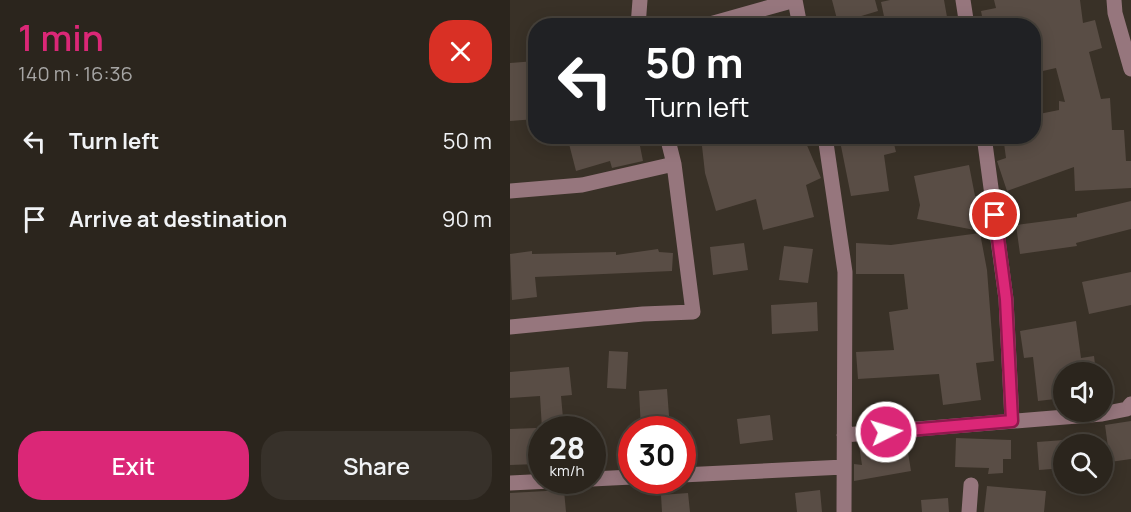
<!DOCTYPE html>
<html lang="en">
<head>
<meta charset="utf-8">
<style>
  :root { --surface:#2b251d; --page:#37312a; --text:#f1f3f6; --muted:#a6a5a4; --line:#47423b; --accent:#db2777 }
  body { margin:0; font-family:Manrope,sans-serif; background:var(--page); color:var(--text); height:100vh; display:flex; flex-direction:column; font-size:22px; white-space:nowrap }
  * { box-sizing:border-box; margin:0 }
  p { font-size:20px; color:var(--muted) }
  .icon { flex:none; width:33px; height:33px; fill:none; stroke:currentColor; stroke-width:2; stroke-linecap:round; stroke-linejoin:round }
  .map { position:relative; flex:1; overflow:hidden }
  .sheet { display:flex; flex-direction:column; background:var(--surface); width:510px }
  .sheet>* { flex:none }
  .hud { position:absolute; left:18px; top:18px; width:513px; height:126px; border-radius:24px; box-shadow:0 3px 15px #0003,0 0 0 2px var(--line); background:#202124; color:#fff; overflow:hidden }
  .controls { position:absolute; left:543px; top:362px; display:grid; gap:12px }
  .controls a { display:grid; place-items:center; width:60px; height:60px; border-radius:50%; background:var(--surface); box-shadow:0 3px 15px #0003,0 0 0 2px var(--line); font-size:30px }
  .speed { position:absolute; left:18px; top:416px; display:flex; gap:12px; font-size:30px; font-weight:700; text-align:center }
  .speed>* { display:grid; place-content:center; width:78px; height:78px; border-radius:50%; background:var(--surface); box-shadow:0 3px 15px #0003,0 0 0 2px var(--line); line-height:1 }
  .speed small { font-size:15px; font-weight:400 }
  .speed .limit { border:9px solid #d22; background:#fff; color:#111 }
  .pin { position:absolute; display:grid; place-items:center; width:51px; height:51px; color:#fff; margin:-26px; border:3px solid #fff; border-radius:50%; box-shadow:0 2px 6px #0007 }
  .me { position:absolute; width:66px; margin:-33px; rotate:85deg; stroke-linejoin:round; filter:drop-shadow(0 0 4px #0008) }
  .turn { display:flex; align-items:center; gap:21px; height:126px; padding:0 18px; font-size:27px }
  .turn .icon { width:78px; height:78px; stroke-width:2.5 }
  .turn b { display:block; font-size:42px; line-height:51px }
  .round { display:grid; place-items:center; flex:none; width:63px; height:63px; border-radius:24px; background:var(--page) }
  .summary { display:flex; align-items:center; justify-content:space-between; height:102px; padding:0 18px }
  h1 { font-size:36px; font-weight:600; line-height:45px; color:var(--accent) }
  .cta { display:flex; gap:12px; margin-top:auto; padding:12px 18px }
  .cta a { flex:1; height:69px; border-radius:24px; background:var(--accent); color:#fff; font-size:24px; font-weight:600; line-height:69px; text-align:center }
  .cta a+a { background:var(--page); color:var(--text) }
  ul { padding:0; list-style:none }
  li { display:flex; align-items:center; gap:18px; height:78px; padding:0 18px }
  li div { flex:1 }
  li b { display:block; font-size:22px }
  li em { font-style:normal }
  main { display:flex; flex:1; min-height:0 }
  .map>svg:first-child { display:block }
</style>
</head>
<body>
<main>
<section class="sheet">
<div class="summary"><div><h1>1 min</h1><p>140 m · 16:36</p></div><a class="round" style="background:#d93025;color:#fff"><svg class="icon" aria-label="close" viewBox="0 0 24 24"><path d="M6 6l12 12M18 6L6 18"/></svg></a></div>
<ul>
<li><svg class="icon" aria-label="left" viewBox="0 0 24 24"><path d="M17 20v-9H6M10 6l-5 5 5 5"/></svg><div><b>Turn left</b></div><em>50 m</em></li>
<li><svg class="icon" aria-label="arrive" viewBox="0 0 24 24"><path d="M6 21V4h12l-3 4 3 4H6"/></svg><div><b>Arrive at destination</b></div><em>90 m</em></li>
</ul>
<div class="cta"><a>Exit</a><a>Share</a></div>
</section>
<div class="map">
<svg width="621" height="512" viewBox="0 0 621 512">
  <rect width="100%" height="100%" fill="#393127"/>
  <!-- building -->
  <path fill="#594d45" d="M 322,0 L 365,0 L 368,11 L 328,23 Z
    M 380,0 L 434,0 L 437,17 L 394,26 L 376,26 L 371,2 Z
    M 484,0 L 570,0 L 573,23 L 585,20 L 592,48 L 579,52 L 591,99 L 600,98 L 602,130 L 614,130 L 616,161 L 621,161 L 621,188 L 565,191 L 564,167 L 497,191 L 487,161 L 496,158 L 493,136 L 524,136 L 524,115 L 549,110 L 549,101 L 555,102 L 546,68 L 524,73 L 524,26 L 474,26 L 471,11 L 486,8 Z
    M 26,61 L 26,119 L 0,121 L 0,63 Z
    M 57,136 L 128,136 L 133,161 L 102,168 L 100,161 L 66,171 Z
    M 231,136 L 293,136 L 311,178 L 296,185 L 304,217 L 253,230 L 246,199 L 206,211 L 195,173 L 192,146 L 232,139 Z
    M 329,136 L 382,136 L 386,152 L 374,155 L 379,191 L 341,196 Z
    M 459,165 L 465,196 L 472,196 L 476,226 L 469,226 L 470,231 L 407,219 L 410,205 L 404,176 Z
    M 621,201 L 621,229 L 566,243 L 567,246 L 510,254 L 506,225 L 567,217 L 567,214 Z
    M 470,233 L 477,270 L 484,361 L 466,363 L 471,400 L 433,405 L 429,374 L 348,379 L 346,352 L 384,350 L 379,312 L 398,309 L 394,274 L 346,274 L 346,243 L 381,245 Z
    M 234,243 L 238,270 L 203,275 L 200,247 Z
    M 274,246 L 303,249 L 298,283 L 269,280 Z
    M 148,249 L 149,252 L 163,253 L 162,271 L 25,277 L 27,297 L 2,300 L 0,254 L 22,251 L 22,254 L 106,252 L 106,255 Z
    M 621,272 L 621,305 L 579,314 L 572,282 Z
    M 307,302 L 308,331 L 262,334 L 261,305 Z
    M 566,321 L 571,358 L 584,356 L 586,372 L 554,372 L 554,398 L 528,401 L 523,357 L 514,358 L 510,331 Z
    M 99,351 L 118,352 L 116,389 L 97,388 Z
    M 59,367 L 62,395 L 51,396 L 54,429 L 32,429 L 30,396 L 0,398 L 0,372 Z
    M 157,389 L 160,429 L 131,429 L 129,391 Z
    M 260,415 L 263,440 L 230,444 L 227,419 Z
    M 621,421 L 621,459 L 600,462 L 595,425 Z
    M 26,428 L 27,464 L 0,465 L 0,429 Z
    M 446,438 L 501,440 L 501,459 L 493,459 L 493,473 L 478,474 L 479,468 L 445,467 Z
    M 396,440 L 401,471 L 344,481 L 344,464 L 352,465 L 349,445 Z
    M 554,440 L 554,468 L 529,470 L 527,442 Z
    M 477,486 L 536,491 L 534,512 L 474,512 Z
    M 54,490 L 56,512 L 0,512 L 0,493 Z
    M 310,490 L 312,512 L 287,512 L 285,493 Z
    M 178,493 L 180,512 L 152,512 L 151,495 Z
    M 438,498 L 439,512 L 412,512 L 411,500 Z"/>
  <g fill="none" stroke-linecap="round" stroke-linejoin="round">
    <!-- minor -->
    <path stroke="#96767d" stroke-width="15" d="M 453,0 L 457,26
      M 604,0 L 605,13 L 621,69
      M 128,26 L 130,0
      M 193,26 L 285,0 L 290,26
      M 315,136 L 335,272 L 334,512
      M 474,136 L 496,299 L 502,421
      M 0,191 L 72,185 L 164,164
      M 0,327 L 133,314 L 183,312 L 164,164 L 157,136
      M 334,435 L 592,414 L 617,409 L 621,404
      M 172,475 L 334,467
      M 82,479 L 122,477
      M 0,483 L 61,480
      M 459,512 L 461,485"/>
  </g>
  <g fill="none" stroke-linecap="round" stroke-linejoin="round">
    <defs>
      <path id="route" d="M 376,432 L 502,421 L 496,299 L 485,215"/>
    </defs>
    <!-- route casing -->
    <use href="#route" stroke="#8e194d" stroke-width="15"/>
    <!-- route -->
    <use href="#route" stroke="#db2777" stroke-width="10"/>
  </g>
</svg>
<div class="controls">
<a><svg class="icon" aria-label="sound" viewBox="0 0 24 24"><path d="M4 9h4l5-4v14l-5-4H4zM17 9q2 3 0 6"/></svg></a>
<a><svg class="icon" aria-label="search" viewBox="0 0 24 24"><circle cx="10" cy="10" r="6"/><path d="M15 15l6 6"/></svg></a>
</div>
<div class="speed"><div>28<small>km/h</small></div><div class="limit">30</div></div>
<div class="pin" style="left:485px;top:215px;background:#d93025"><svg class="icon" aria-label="arrive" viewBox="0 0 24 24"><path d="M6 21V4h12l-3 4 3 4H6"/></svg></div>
<svg class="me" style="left:376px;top:432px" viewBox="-20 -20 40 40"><circle r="17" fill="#db2777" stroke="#fff" stroke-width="3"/><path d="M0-11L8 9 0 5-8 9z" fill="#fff"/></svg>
<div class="hud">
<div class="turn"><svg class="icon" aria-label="left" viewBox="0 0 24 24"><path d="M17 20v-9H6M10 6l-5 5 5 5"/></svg><div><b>50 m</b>Turn left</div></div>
</div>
</div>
</main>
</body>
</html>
